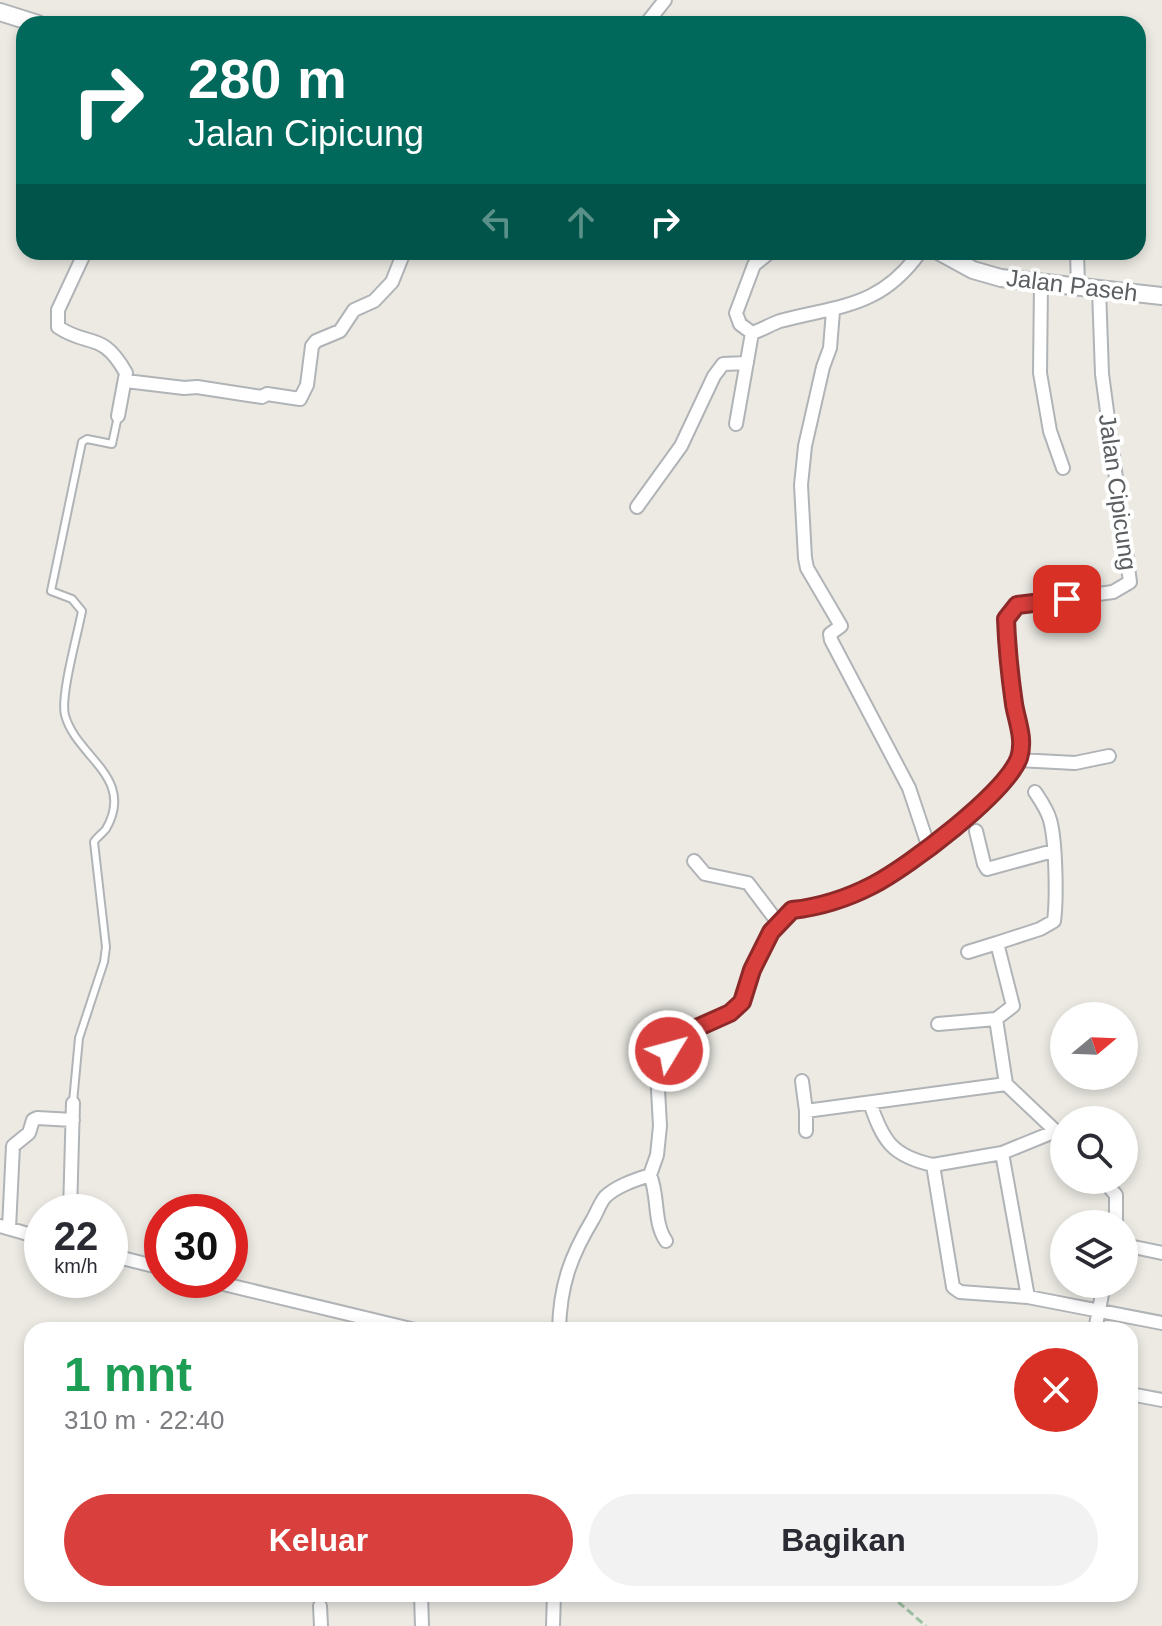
<!DOCTYPE html>
<html lang="id">
<head>
<meta charset="utf-8">
<style>
  :root { --surface:#fff; --page:#f2f2f3; --text:#2b2b33; --muted:#7c7c81; --accent:#d93f3d }
  body { margin:0; font-family:Helvetica,sans-serif; background:var(--page); color:var(--text); height:100vh; display:flex; flex-direction:column; font-size:30px; white-space:nowrap }
  * { box-sizing:border-box; margin:0 }
  p { font-size:26px; color:var(--muted) }
  .icon { flex:none; width:44px; height:44px; fill:none; stroke:currentColor; stroke-width:2; stroke-linecap:round; stroke-linejoin:round }
  .map { position:relative; flex:1; overflow:hidden }
  .sheet { position:absolute; left:24px; top:1322px; width:1114px; height:280px; display:flex; flex-direction:column; background:var(--surface); border-radius:24px; box-shadow:0 4px 12px #0003 }
  .sheet>* { flex:none }
  .hud { position:absolute; left:16px; top:16px; width:1130px; height:244px; border-radius:24px; box-shadow:0 4px 12px #0003; background:#00695c; color:#fff; overflow:hidden }
  .needle { width:52px; rotate:71deg }
  .controls { position:absolute; left:1050px; top:1002px; display:grid; gap:16px }
  .controls a { display:grid; place-items:center; width:88px; height:88px; border-radius:50%; background:var(--surface); box-shadow:0 4px 12px #0003; font-size:40px }
  .speed { position:absolute; left:24px; top:1194px; display:flex; gap:16px; font-size:40px; font-weight:700; text-align:center }
  .speed>* { display:grid; place-content:center; width:104px; height:104px; border-radius:50%; background:var(--surface); box-shadow:0 4px 12px #0003; line-height:1 }
  .speed small { font-size:20px; font-weight:400 }
  .speed .limit { border:12px solid #d22; background:#fff; color:#111 }
  .pin { position:absolute; display:grid; place-items:center; width:68px; height:68px; color:#fff; margin:-34px; border-radius:16px; box-shadow:0 4px 12px #0006 }
  .me { position:absolute; width:88px; margin:-44px; rotate:53deg; stroke-linejoin:round; filter:drop-shadow(0 0 6px #0008) }
  .turn { display:flex; align-items:center; gap:28px; height:168px; padding:0 40px; font-size:36px }
  .turn .icon { width:104px; height:104px; stroke-width:2.5 }
  .turn b { display:block; font-size:56px; line-height:68px }
  .lanes { display:flex; align-items:center; height:76px; padding:0 40px; background:#0003; justify-content:center; gap:40px; direction:ltr }
  .lanes .off { opacity:.35 }
  .round { display:grid; place-items:center; flex:none; width:84px; height:84px; border-radius:42px; background:var(--page) }
  .summary { display:flex; align-items:center; justify-content:space-between; height:136px; padding:0 40px }
  h1 { font-size:48px; font-weight:600; line-height:60px; color:#1e9e55 }
  .cta { display:flex; gap:16px; margin-top:auto; padding:16px 40px }
  .cta a { flex:1; height:92px; border-radius:48px; background:var(--accent); color:#fff; font-size:32px; font-weight:600; line-height:92px; text-align:center }
  .cta a+a { background:var(--page); color:var(--text) }
  .map>svg:first-child { display:block }
</style>
</head>
<body>
<div class="map">
<svg width="1162" height="1626" viewBox="0 0 1162 1626">
  <rect width="100%" height="100%" fill="#eceae3"/>
  <g fill="none" stroke-linecap="round" stroke-linejoin="round">
    <defs>
      <path id="service" d="M 73,1102 L 79,1038 L 104,962 L 106,947 L 94,842 C 97,837 102,834 106,829 C 136,777 76,757 65,715 C 60,696 78,633 82,611 L 72,599 L 51,591 L 82,442 L 87,439 L 112,444 L 118,416"/>
      <path id="minor" d="M 646,24 L 665,0
        M 85,252 L 58,310 L 58,327 C 89,348 102,330 126,373 L 118,416
        M 1077,252 L 1078,286
        M 1041,282 L 1040,373 L 1050,431 L 1063,468
        M 833,311 L 830,348 L 823,367 L 805,446 L 801,485 L 805,558 L 807,568 L 841,626 L 830,634 L 831,640 L 909,788 L 929,848
        M 752,333 L 740,324 L 736,313 L 754,265 L 770,252
        M 126,381 L 184,388 L 197,387 L 262,397 L 267,394 L 300,399 L 307,385 L 312,346 L 316,341 L 340,331 L 354,310 L 374,301 L 392,282 L 404,252
        M 736,424 L 752,333 C 762,330 771,324 780,321 C 840,305 880,308 920,252
        M 637,507 L 681,446 L 714,376 L 723,364 L 747,363
        M 1018,760 L 1075,763 L 1109,756
        M 976,831 L 984,864 L 987,869 L 1053,851
        M 694,861 L 705,874 L 748,883 L 779,924
        M 968,952 L 997,943
        M 996,1019 L 1013,1006 L 997,943 L 1040,929 L 1054,921 C 1057,899 1056,841 1050,820 C 1047,809 1041,801 1035,792
        M 938,1024 L 996,1019 L 1006,1084 L 1064,1139
        M 802,1081 L 806,1111
        M 870,1103 C 883,1141 892,1156 933,1165
        M 806,1131 L 806,1111 L 1006,1084
        M 1056,1131 L 1002,1153 L 933,1165 L 953,1287 L 960,1292 L 1028,1297 L 1162,1323
        M 1002,1153 L 1028,1297
        M 650,1175 C 659,1196 653,1222 666,1241
        M 1103,1180 L 1116,1195 L 1116,1224
        M 70,1212 L 73,1103
        M 0,1226 L 42,1238
        M 9,1228 L 13,1146 L 29,1133 L 33,1120 L 37,1118 L 73,1120
        M 1124,1245 L 1162,1253
        M 110,1255 L 162,1268
        M 207,1280 L 415,1330
        M 559,1330 C 560,1286 570,1257 593,1219 C 597,1212 600,1203 605,1197 C 616,1186 635,1180 650,1175 L 657,1155 L 660,1126 L 657,1071 L 681,1035 L 730,1013 L 742,1002 L 752,970 L 771,932 L 792,910 C 820,907 848,898 873,885 C 908,868 1006,794 1019,758 C 1025,739 1017,722 1014,704 C 1010,676 1007,647 1006,619 L 1017,605 L 1113,592 L 1130,582 L 1102,374 L 1099,289
        M 1095,1330 L 1104,1284
        M 1130,1394 L 1162,1400
        M 421,1594 L 422,1626
        M 320,1606 L 321,1626
        M 553,1626 L 554,1594"/>
      <path id="tertiary" d="M 0,12 L 38,24
        M 940,252 L 973,270 L 1001,278 L 1162,296"/>
    </defs>
    <!-- service casing -->
    <use href="#service" stroke="#b0b4b7" stroke-width="10"/>
    <!-- minor casing -->
    <use href="#minor" stroke="#b0b4b7" stroke-width="16"/>
    <!-- tertiary casing -->
    <use href="#tertiary" stroke="#b0b4b7" stroke-width="20"/>
    <!-- path -->
    <path stroke="#9cc2a4" stroke-width="3" stroke-dasharray="8 4" stroke-linecap="butt" d="M 889,1594 L 926,1626"/>
    <!-- service -->
    <use href="#service" stroke="#fff" stroke-width="6"/>
    <!-- minor -->
    <use href="#minor" stroke="#fff" stroke-width="12"/>
    <!-- tertiary -->
    <use href="#tertiary" stroke="#fff" stroke-width="16"/>
  </g>
  <g fill="none" stroke-linecap="round" stroke-linejoin="round">
    <defs>
      <path id="route" d="M 669,1051 L 681,1035 L 730,1013 L 742,1002 L 752,970 L 771,932 L 792,910 C 820,907 848,898 873,885 C 908,867 1005,794 1019,758 C 1025,739 1017,722 1014,704 C 1010,676 1007,647 1006,619 L 1017,605 L 1067,599"/>
    </defs>
    <!-- route casing -->
    <use href="#route" stroke="#8d2928" stroke-width="20"/>
    <!-- route -->
    <use href="#route" stroke="#d93f3d" stroke-width="14"/>
  </g>
  <g text-anchor="middle" dominant-baseline="central" stroke-width="8" stroke-linejoin="round" paint-order="stroke">
    <!-- street labels -->
    <g font-size="24" fill="#5b5f62" stroke="#fff">
      <text transform="translate(1072 285) rotate(7)">Jalan Paseh</text>
      <text transform="translate(1118 492) rotate(82)">Jalan Cipicung</text>
    </g>
  </g>
</svg>
<div class="controls">
<a><svg class="needle" viewBox="-14 -14 28 28"><path d="M0-13l5 13h-10z" fill="#e53935"/><path d="M0 13l5-13h-10z" fill="#7c7c81"/></svg></a>
<a><svg class="icon" aria-label="search" viewBox="0 0 24 24"><circle cx="10" cy="10" r="6"/><path d="M15 15l6 6"/></svg></a>
<a><svg class="icon" aria-label="layers" viewBox="0 0 24 24"><path d="M12 4l9 5-9 5-9-5zM3 14l9 5 9-5"/></svg></a>
</div>
<div class="speed"><div>22<small>km/h</small></div><div class="limit">30</div></div>
<div class="pin" style="left:1067px;top:599px;background:#d93025"><svg class="icon" aria-label="arrive" viewBox="0 0 24 24"><path d="M6 21V4h12l-3 4 3 4H6"/></svg></div>
<svg class="me" style="left:669px;top:1051px" viewBox="-20 -20 40 40"><circle r="17" fill="#d93f3d" stroke="#fff" stroke-width="3"/><path d="M0-11L8 9 0 5-8 9z" fill="#fff"/></svg>
<div class="hud">
<div class="turn"><svg class="icon" aria-label="right" viewBox="0 0 24 24"><path d="M7 20v-9h11M14 6l5 5-5 5"/></svg><div><b>280 m</b>Jalan Cipicung</div></div>
<div class="lanes"><svg class="icon off" aria-label="left" viewBox="0 0 24 24"><path d="M17 20v-9H6M10 6l-5 5 5 5"/></svg><svg class="icon off" aria-label="ahead" viewBox="0 0 24 24"><path d="M12 20V5M6 11l6-6 6 6"/></svg><svg class="icon" aria-label="right" viewBox="0 0 24 24"><path d="M7 20v-9h11M14 6l5 5-5 5"/></svg></div>
</div>
<section class="sheet">
<div class="summary"><div><h1>1 mnt</h1><p>310 m · 22:40</p></div><a class="round" style="background:#d93025;color:#fff"><svg class="icon" aria-label="close" viewBox="0 0 24 24"><path d="M6 6l12 12M18 6L6 18"/></svg></a></div>
<div class="cta"><a>Keluar</a><a>Bagikan</a></div>
</section>
</div>
</body>
</html>
